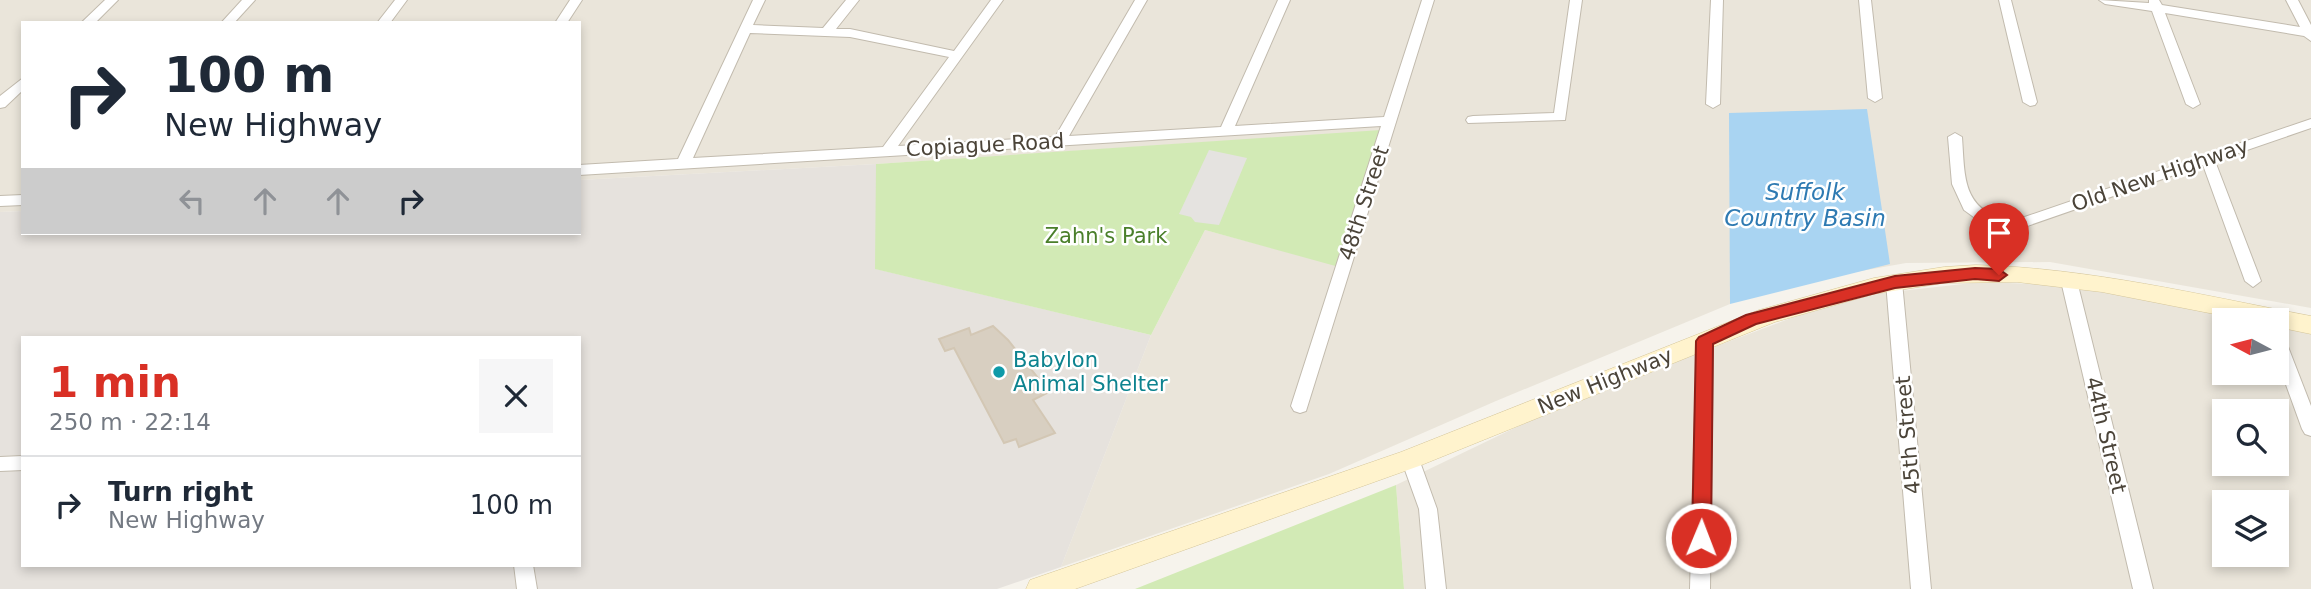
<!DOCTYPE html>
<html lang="en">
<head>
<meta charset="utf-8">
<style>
  :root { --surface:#fff; --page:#f6f6f7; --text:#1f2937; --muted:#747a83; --line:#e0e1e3; --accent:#d93025 }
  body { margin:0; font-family:"DejaVu Sans",sans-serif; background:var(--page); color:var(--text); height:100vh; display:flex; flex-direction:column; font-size:26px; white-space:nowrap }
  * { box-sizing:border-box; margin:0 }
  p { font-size:23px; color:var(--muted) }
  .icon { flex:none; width:38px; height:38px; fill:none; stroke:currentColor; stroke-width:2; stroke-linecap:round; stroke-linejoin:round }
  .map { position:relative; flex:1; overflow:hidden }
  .sheet { position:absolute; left:21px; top:336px; width:560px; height:231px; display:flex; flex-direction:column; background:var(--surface); border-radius:0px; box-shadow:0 4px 10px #0003 }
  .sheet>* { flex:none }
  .guide { position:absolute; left:21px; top:21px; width:560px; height:214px; border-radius:0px; box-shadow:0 4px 10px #0003; background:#fff; color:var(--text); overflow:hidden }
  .needle { width:46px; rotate:277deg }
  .fabs { position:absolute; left:2212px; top:308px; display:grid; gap:14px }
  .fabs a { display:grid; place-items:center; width:77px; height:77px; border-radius:0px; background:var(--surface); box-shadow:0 4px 10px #0003; font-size:35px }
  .pin { position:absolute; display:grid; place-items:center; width:60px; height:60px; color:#fff; margin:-72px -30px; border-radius:50% 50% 50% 0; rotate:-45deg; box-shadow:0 0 7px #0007 }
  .pin .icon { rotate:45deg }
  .me { position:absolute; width:77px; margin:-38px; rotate:1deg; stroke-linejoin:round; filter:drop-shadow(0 0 5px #0008) }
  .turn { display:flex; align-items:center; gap:24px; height:147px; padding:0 28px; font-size:32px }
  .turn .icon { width:91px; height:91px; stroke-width:2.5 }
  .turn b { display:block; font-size:49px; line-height:60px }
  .lanes { display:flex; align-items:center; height:66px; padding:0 28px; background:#0003; justify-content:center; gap:35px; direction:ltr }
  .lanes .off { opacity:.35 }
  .round { display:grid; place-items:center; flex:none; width:74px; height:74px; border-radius:0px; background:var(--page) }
  .headline { display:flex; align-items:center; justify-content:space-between; height:119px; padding:0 28px }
  h1 { font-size:42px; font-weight:700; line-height:52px; color:var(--accent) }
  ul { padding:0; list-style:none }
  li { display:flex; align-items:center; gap:21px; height:98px; padding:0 28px; border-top:2px solid var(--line) }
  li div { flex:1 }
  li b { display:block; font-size:26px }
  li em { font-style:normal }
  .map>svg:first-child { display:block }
</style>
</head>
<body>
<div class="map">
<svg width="2311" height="589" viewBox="0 0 2311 589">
  <rect width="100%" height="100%" fill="#f6f3ec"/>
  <!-- residential -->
  <path fill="#eae5da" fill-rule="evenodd" d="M 0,0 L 2311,0 L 2311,308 L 2050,262 L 1906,263 L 1743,292 L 1730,298 L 1730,304 L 1496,401 L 1329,474 L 1061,567 L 1151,335 L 1205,230 L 1339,266 L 1381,131 L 876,164 L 579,180 L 579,23 L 23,23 L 23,211 L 0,212 Z
    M 1981,282 L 2056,285 L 2154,300 L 2256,320 L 2224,320 L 2224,373 L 2277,373 L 2277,324 L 2311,331 L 2311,589 L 1404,589 L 1396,485 L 1571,401 L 1823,306 L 1883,293 ZM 2224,411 L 2277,411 L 2277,464 L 2224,464 ZM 2224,502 L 2277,502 L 2277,555 L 2224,555 Z"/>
  <!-- industrial -->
  <path fill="#e6e2dd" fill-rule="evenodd" d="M 876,164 L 876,269 L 1151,335 L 1061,567 L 997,589 L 0,589 L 0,212 L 23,211 L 23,233 L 579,233 L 579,180 ZM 23,338 L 579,338 L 579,565 L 23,565 Z"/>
  <!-- green -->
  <path fill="#d2eab5" d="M 1381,130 L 1339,267 L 1205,230 L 1151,335 L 875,269 L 876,164 Z
    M 1396,485 L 1404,589 L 1135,589 Z"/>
  <!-- parking -->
  <path fill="#e5e3e0" d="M 1209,150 L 1247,158 L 1219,225 L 1195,222 L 1191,217 L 1179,214 Z"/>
  <!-- water -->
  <path fill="#a9d4f2" d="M 1867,109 L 1890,264 L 1730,304 L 1729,113 Z"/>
  <!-- building -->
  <path fill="#d8cfc1" stroke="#d3c7b4" stroke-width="2" d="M 993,326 L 1008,340 L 1049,392 L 1033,400 L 1055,433 L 1019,447 L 1016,439 L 1004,443 L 954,348 L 945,351 L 939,339 L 969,328 L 971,335 Z"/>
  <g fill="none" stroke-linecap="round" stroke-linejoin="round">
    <defs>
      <path id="street" d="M 105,0 L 118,0 L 95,23 L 81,23 Z
        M 242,0 L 255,0 L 234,23 L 221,23 Z
        M 395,0 L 407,0 L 390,23 L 377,23 Z
        M 570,0 L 582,0 L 567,23 L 555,23 Z
        M 753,0 L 765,0 L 753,25 L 823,28 L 846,0 L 859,0 L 836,29 L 850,29 L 954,51 L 991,0 L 1003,0 L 898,146 L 1055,137 L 1135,0 L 1147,0 L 1069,136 L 1221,127 L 1278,0 L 1290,0 L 1235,126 L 1384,117 L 1422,0 L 1434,0 L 1306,411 L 1300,413 L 1294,411 L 1291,406 L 1381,126 L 579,175 L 579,165 L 678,159 ZM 750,33 L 850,37 L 949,57 L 883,147 L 693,158 Z
        M 1570,0 L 1582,0 L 1565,120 L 1468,123 L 1466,120 L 1468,117 L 1473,116 L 1554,113 Z
        M 1711,0 L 1723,0 L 1720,104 L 1713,108 L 1706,104 Z
        M 1859,0 L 1871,0 L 1882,98 L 1875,102 L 1868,98 Z
        M 1999,0 L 2011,0 L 2037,102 L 2035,105 L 2030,106 L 2023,102 Z
        M 2099,0 L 2149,3 L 2149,0 L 2159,0 L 2162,5 L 2300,27 L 2286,0 L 2298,0 L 2311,25 L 2311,41 L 2304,36 L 2165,13 L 2200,104 L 2193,108 L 2186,104 L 2152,11 L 2105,4 Z
        M 23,78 L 23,90 L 5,107 L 0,108 L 0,96 Z
        M 2311,119 L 2311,128 L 2215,161 L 2261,281 L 2253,287 L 2245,281 L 2203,165 L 2010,232 L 1986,226 L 1964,210 L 1952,184 L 1948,137 L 1955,133 L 1962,137 C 1965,179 1962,209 2010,222 Z
        M 23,195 L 23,205 L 0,206 L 0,196 Z
        M 2069,275 L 2077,281 L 2153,589 L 2133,589 L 2061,281 Z
        M 1894,276 L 1902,282 L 1931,589 L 1911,589 L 1886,282 Z
        M 2277,333 L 2283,335 L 2285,339 L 2311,406 L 2311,436 L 2305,434 L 2302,429 L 2277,360 Z
        M 1705,335 L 1711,337 L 1713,341 L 1710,589 L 1690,589 L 1697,341 L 1699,337 Z
        M 1410,452 L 1416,454 L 1419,459 L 1437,509 L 1446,589 L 1426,589 L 1419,509 L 1401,459 L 1404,454 Z
        M 23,456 L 23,470 L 0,471 L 0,457 Z
        M 514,565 L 533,565 L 537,589 L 517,589 Z"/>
      <path id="secondary" d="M 1976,265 C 2090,268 2200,295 2311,316 L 2311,334 L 2277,327 L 2277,320 L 2245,320 L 2102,292 L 2017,282 L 1944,283 L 1874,294 L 1775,322 L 1419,466 L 1075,589 L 1026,589 L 1030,580 L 1401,452 L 1759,310 L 1874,278 L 1944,267 Z"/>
    </defs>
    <!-- street casing -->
    <use href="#street" stroke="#c2bbae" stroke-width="2"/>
    <!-- secondary casing -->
    <use href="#secondary" stroke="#d6c79b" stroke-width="1"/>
    <!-- street -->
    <use href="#street" fill="#fff" fill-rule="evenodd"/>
    <!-- secondary -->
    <use href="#secondary" fill="#fff3cd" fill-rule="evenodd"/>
  </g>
  <!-- route -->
  <path fill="#d93025" stroke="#8d1f18" stroke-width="2" d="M 1975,268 L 1999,269 L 2007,275 L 1999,281 L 1975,279 L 1895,288 L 1756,324 L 1713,344 L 1711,538 L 1708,543 L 1701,546 L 1695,543 L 1692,538 L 1696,341 L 1699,337 L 1746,315 L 1895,276 Z"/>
  <!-- markers -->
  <circle fill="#0f9aa8" stroke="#fff" stroke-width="2.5" cx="999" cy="372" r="7"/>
  <g text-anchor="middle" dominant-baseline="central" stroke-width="5" stroke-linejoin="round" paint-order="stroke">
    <!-- street labels -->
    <g font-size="21" fill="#4b4439" stroke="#fff">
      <text transform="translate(985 145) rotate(-3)">Copiague Road</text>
      <text transform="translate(2160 175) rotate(-19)">Old New Highway</text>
      <text transform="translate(1364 203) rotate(-72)">48th Street</text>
      <text transform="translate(1605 381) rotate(-22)">New Highway</text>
      <text transform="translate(1908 435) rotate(-95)">45th Street</text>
      <text transform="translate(2106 435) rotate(77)">44th Street</text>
    </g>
    <!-- park labels -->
    <g font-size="21" fill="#4a7f2a" stroke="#fff">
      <text x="1106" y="236">Zahn's Park</text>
    </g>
    <!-- culture labels -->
    <g font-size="21" fill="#0d838f" stroke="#fff" text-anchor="start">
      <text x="1013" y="360">Babylon<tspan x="1013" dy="24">Animal Shelter</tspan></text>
    </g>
    <!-- water labels -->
    <g font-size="23" font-style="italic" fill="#2e7ab2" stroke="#fff">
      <text x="1805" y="192">Suffolk<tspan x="1805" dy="26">Country Basin</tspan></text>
    </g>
  </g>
</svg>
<div class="fabs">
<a><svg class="needle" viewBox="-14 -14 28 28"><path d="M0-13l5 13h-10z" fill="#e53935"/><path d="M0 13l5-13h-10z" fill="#747a83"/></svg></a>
<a><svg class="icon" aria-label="search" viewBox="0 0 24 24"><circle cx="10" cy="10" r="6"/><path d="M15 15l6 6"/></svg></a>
<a><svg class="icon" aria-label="layers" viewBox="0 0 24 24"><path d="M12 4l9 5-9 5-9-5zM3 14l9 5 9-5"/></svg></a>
</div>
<div class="pin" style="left:1999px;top:275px;background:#d93025"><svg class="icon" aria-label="arrive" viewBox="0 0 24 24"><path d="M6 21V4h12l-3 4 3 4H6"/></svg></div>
<svg class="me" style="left:1701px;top:538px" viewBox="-20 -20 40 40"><circle r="17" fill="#d93025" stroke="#fff" stroke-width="3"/><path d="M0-11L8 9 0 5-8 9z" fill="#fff"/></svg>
<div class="guide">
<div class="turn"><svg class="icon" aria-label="right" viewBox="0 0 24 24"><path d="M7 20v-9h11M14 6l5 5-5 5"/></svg><div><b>100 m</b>New Highway</div></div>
<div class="lanes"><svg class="icon off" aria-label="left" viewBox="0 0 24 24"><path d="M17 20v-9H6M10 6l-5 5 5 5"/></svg><svg class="icon off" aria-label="ahead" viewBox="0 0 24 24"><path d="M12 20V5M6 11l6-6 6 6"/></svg><svg class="icon off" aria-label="ahead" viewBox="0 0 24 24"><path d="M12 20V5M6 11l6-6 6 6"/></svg><svg class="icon" aria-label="right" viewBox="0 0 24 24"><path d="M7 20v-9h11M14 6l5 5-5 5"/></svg></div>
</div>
<section class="sheet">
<div class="headline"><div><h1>1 min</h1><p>250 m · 22:14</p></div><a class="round"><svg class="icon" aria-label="close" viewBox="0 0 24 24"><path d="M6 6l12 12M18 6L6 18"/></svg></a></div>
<ul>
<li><svg class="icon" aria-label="right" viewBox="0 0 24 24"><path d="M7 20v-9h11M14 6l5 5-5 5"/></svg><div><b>Turn right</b><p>New Highway</p></div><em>100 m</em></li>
</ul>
</section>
</div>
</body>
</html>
